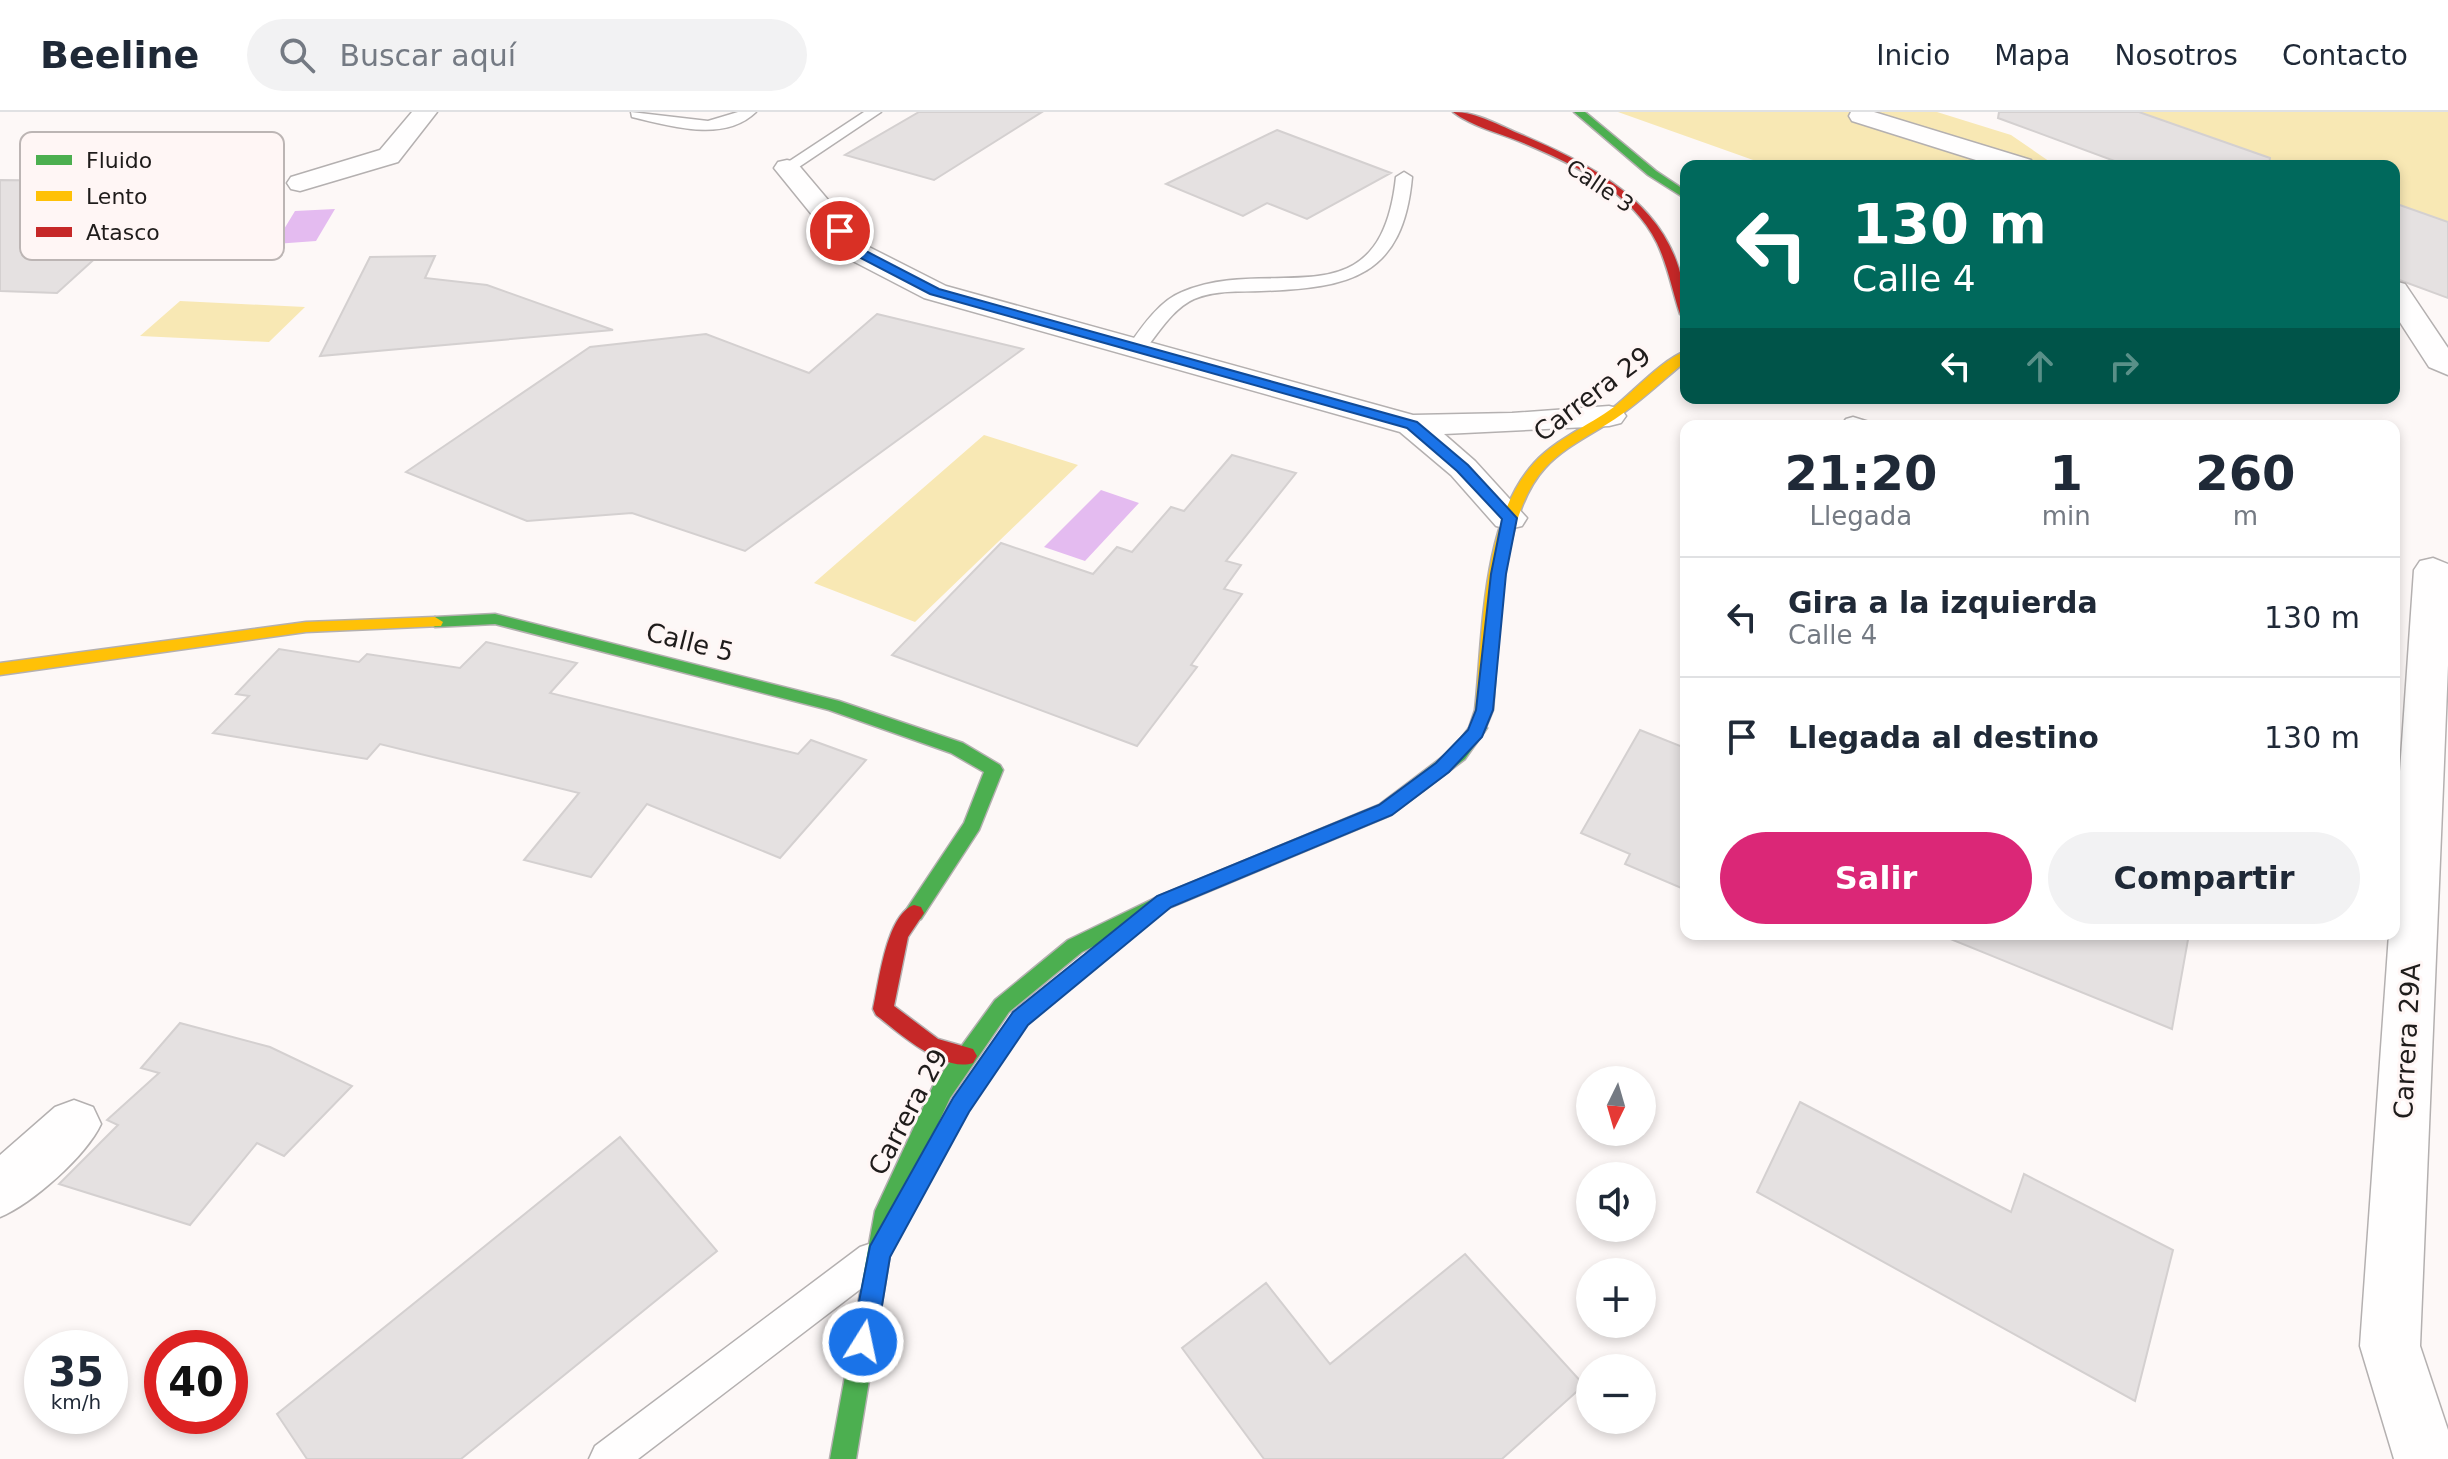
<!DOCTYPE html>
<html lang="es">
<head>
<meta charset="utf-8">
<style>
  :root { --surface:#fff; --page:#f2f2f3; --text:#1f2937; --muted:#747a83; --line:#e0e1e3; --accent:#db2777 }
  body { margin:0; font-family:"DejaVu Sans",sans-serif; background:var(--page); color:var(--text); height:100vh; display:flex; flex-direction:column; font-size:30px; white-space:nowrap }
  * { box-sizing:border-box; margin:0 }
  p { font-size:26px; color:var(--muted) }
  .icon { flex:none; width:44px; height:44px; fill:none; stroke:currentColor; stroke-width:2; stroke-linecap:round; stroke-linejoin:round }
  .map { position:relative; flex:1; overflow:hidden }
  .details { position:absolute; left:1680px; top:308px; width:720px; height:520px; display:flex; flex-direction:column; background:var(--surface); border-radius:16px; box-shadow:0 4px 12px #0003 }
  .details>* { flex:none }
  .hud { position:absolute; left:1680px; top:48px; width:720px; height:244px; border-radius:16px; box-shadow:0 4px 12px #0003; background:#00695c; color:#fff; overflow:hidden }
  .needle { width:52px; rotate:185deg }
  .fabs { position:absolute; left:1576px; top:954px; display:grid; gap:16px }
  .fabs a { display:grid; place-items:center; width:80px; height:80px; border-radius:50%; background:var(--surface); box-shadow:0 4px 12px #0003; font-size:40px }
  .speed { position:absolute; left:24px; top:1218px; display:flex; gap:16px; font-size:40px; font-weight:700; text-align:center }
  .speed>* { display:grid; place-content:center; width:104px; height:104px; border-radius:50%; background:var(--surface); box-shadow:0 4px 12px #0003; line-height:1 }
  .speed small { font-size:20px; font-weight:400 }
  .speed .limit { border:12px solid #d22; background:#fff; color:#111 }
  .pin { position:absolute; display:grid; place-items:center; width:68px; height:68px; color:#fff; margin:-34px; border:4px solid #fff; border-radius:50%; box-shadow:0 2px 8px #0007 }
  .me { position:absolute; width:88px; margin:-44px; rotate:10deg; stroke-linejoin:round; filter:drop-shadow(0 0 6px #0008) }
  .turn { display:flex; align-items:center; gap:28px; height:168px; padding:0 40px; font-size:36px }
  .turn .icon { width:104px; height:104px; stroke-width:2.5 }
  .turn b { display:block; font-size:56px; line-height:68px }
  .lanes { display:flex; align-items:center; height:76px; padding:0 40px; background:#0003; justify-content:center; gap:40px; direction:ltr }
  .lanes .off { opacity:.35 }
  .eta { display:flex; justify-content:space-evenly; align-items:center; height:136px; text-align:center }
  .eta b { font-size:48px; font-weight:600; line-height:56px }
  .primary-button { display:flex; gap:16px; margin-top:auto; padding:16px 40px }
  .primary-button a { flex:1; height:92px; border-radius:48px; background:var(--accent); color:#fff; font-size:32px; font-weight:600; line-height:92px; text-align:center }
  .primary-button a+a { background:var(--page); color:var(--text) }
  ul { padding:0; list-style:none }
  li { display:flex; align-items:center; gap:24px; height:120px; padding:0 40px; border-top:2px solid var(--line) }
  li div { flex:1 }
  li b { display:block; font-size:30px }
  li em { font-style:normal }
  header { display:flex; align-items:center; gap:48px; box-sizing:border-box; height:112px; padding:0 40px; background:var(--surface); border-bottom:2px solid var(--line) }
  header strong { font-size:38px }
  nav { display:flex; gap:44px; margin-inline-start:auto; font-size:28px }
  .search { width:560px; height:72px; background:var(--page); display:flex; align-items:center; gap:20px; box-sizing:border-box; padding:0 28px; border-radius:44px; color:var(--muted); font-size:30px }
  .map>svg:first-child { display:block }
</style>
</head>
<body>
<header>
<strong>Beeline</strong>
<div class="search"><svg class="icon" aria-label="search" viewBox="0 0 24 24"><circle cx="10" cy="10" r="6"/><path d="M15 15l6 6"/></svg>Buscar aquí</div>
<nav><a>Inicio</a><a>Mapa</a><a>Nosotros</a><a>Contacto</a></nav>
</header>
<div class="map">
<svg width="2448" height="1347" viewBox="0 0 2448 1347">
  <rect width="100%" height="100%" fill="#fdf8f7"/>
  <!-- green -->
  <path fill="#f8e8b4" d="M 1618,0 L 1937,0 L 2011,23 L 2056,54 L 1770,54 Z
    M 2130,0 L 2448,0 L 2448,119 L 2394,99 L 2394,54 L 2274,54 Z
    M 180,189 L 305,195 L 269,230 L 140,224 Z
    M 984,323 L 1078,353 L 915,510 L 814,471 Z"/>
  <!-- water -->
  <path fill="#e4bbf0" d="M 335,97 L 316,129 L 275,132 L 295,99 Z
    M 1101,378 L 1139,391 L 1085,449 L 1044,435 Z"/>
  <!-- building -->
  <path fill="#e5e1e1" stroke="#d4d0d0" stroke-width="2" d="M 919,0 L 1042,0 L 934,68 L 845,43 Z
    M 1999,0 L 2139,0 L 2270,46 L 2269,54 L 2128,54 L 1998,6 Z
    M 1277,18 L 1391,61 L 1307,107 L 1267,91 L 1243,104 L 1166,72 Z
    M 198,53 L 57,181 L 0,179 L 0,68 L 95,69 Z
    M 2394,91 L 2448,110 L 2448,186 L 2394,166 Z
    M 435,144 L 425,166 L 487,173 L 613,218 L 320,244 L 370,145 Z
    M 877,202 L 1023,237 L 745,439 L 632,401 L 527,409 L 406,360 L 590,235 L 706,222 L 809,261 Z
    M 1232,343 L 1296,361 L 1226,449 L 1241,453 L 1224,477 L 1242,482 L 1191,553 L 1197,555 L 1137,634 L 892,543 L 1001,431 L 1093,462 L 1117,435 L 1132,440 L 1171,395 L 1184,399 Z
    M 486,530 L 577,551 L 550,581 L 798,642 L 811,628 L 866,648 L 780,746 L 647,692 L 591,765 L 524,748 L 579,681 L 380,632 L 367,647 L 213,621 L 249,584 L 236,582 L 279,537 L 359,550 L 367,542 L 460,556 Z
    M 1640,618 L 1685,636 L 1686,633 L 1686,778 L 1625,752 L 1630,742 L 1581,721 Z
    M 1944,822 L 2189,822 L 2172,917 L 1943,824 Z
    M 180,911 L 270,935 L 352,974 L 284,1044 L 257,1031 L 190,1113 L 59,1072 L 118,1013 L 107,1008 L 159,961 L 141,956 Z
    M 1800,990 L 2011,1100 L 2024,1062 L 2173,1138 L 2135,1289 L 1757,1080 Z
    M 620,1025 L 717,1139 L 461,1347 L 307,1347 L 277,1302 Z
    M 1465,1142 L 1584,1273 L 1502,1347 L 1264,1347 L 1182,1236 L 1266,1171 L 1330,1252 Z"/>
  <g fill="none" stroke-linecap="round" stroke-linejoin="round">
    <defs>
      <path id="lane" d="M 631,0 L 708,9 L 738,0 L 756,0 C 724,31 670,14 632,5 Z
        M 864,0 L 881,0 L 793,59 L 787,61 L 779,56 Z
        M 1404,60 L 1412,65 C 1403,165 1350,176 1261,179 C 1239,180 1215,178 1194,187 C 1172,197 1158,222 1143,240 L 1136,242 L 1127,236 C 1141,216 1159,189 1182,180 C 1273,141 1380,215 1396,65 Z
        M 1853,305 L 1869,310 L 1872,314 L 1845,314 L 1843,311 L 1846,307 Z
        M 872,1131 L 884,1135 L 889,1147 L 884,1159 L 638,1347 L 589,1347 L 595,1334 L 860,1135 Z"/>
      <path id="street" d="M 412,0 L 437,0 L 398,50 L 300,79 L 291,77 L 287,71 L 291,65 L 380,38 Z
        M 1851,0 L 1874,0 L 2031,48 L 2035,54 L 1995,54 L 1852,9 L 1849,4 Z
        M 787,48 L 796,50 L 867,134 L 946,174 L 1413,303 L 1512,301 L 1609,294 L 1621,297 L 1626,304 L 1621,311 L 1609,314 L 1444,322 L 1475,349 L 1527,406 L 1522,414 L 1509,417 L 1496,414 L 1451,363 L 1400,320 L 924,186 L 847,146 L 774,56 L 778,50 Z
        M 2394,169 L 2405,172 L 2448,236 L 2448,263 L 2429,255 L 2394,201 Z
        M 2433,446 L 2448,452 L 2448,553 L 2420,1234 L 2448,1318 L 2448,1347 L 2394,1347 L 2360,1234 L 2389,822 L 2394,822 L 2394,746 L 2414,458 L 2420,449 Z
        M 74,988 L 93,995 L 101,1012 C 86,1044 32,1092 0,1105 L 0,1043 L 55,995 Z"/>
      <path id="fast" d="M 1574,0 L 1585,0 L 1656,59 L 1686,79 L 1686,87 L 1648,63 Z
        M 495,502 L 839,589 L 963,631 L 1000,653 L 1003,658 L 979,718 L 921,807 L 914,809 L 907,807 L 904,801 L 964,711 L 984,660 L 951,641 L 829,598 L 495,512 L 435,515 L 427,510 L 435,505 Z
        M 1478,610 L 1487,616 L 1465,647 L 1391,703 L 1171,795 L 1082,840 L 1009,900 L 950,986 L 897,1100 L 856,1347 L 830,1347 L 875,1099 L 934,972 L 995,888 L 1068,828 L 1157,785 L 1379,693 L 1453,637 L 1472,612 Z"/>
      <path id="slow" d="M 1686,239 L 1686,249 C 1662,269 1640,290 1615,307 C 1591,323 1564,335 1545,356 C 1498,407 1499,531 1493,598 L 1484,620 L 1472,620 L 1469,616 L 1475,598 C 1483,524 1481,409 1534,351 C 1556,327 1588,314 1614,295 C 1634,279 1663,247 1686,239 Z
        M 435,505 L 443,510 L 441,514 L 306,520 L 0,563 L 0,551 L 306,510 Z"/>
      <path id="jam" d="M 1453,0 C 1477,0 1500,14 1522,23 C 1606,59 1686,103 1686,206 L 1680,202 C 1672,178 1668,154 1657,131 C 1632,79 1571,51 1521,30 C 1499,21 1471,14 1453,0 Z
        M 914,793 L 921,795 L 924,801 L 908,825 L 894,894 L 938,927 L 973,937 L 977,944 L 973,951 C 943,961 898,920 876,903 L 873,897 C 879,871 886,803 914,793 Z"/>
    </defs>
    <!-- lane casing -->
    <use href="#lane" stroke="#b4b0b0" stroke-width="3"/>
    <!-- street casing -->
    <use href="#street" stroke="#b4b0b0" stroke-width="3"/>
    <!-- fast casing -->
    <use href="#fast" stroke="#b4b0b0" stroke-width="3"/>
    <!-- slow casing -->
    <use href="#slow" stroke="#b4b0b0" stroke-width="3"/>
    <!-- jam casing -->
    <use href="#jam" stroke="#b4b0b0" stroke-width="3"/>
    <!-- lane -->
    <use href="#lane" fill="#fffefe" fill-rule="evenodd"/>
    <!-- street -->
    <use href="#street" fill="#fffefe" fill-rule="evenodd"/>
    <!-- fast -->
    <use href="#fast" fill="#4caf50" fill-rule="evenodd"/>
    <!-- slow -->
    <use href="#slow" fill="#ffc107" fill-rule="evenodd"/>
    <!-- jam -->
    <use href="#jam" fill="#c62828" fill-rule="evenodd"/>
  </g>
  <!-- route -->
  <path fill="#1a73e8" stroke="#114b97" stroke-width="2" d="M 836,117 L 844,117 L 862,137 L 939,177 L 1417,310 L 1468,353 L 1517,406 L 1506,462 L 1493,598 L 1482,625 L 1449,660 L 1392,703 L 1171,795 L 1028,913 L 969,1000 L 890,1145 L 876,1230 L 872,1239 L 863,1242 L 855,1239 L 851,1230 L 870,1134 L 953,986 L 1013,900 L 1157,784 L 1379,693 L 1436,651 L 1468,618 L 1476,598 L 1491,462 L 1502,407 L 1457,359 L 1407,316 L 930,182 L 853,142 L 834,119 Z"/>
  <g text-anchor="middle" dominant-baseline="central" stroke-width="6" stroke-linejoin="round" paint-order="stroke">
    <!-- far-street labels -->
    <g font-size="22" fill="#1f1c1b" stroke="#fff6f5">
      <text transform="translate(1600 74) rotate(34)">Calle 3</text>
    </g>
    <!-- street labels -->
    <g font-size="26" fill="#1f1c1b" stroke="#fff6f5">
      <text transform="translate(1592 282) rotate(-37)">Carrera 29</text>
      <text transform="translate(690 530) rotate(14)">Calle 5</text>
      <text transform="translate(2407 929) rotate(-87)">Carrera 29A</text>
      <text transform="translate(908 1000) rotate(-62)">Carrera 29</text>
    </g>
  </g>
  <!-- legend -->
  <rect x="20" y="20" width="264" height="128" rx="12" fill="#fff6f5" stroke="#bcb5b4" stroke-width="2"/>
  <rect x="36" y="43" width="36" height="10" fill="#4caf50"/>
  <rect x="36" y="79" width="36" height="10" fill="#ffc107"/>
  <rect x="36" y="115" width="36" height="10" fill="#c62828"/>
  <g font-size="22" fill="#1f1c1b">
    <text x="86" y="56">Fluido</text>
    <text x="86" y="92">Lento</text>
    <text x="86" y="128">Atasco</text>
  </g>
</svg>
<div class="fabs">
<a><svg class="needle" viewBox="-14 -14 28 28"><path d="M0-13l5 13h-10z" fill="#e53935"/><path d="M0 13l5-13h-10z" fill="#747a83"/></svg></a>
<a><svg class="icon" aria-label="sound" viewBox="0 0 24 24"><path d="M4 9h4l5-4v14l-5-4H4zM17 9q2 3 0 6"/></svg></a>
<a>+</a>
<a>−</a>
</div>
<div class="speed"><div>35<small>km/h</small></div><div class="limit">40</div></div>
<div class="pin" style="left:840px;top:119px;background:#d93025"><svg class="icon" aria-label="arrive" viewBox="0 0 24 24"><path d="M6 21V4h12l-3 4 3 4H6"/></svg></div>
<svg class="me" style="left:863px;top:1230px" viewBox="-20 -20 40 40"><circle r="17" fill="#1a73e8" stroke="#fff" stroke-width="3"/><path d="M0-11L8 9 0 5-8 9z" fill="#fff"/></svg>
<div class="hud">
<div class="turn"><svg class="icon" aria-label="left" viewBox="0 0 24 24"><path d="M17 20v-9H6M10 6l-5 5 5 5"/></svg><div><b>130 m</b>Calle 4</div></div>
<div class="lanes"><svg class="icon" aria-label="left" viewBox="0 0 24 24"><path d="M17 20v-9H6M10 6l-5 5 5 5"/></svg><svg class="icon off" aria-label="ahead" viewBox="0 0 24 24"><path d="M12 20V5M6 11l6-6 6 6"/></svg><svg class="icon off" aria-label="right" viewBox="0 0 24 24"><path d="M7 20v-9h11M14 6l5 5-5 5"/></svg></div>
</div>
<section class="details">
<div class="eta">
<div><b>21:20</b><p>Llegada</p></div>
<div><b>1</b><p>min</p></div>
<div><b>260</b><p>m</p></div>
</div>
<ul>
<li><svg class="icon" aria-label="left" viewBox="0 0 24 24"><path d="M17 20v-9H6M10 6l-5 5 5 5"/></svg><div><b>Gira a la izquierda</b><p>Calle 4</p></div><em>130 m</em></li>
<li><svg class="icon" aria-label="arrive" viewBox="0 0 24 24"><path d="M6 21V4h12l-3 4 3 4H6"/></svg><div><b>Llegada al destino</b></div><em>130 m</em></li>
</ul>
<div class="primary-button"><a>Salir</a><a>Compartir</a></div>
</section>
</div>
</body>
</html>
